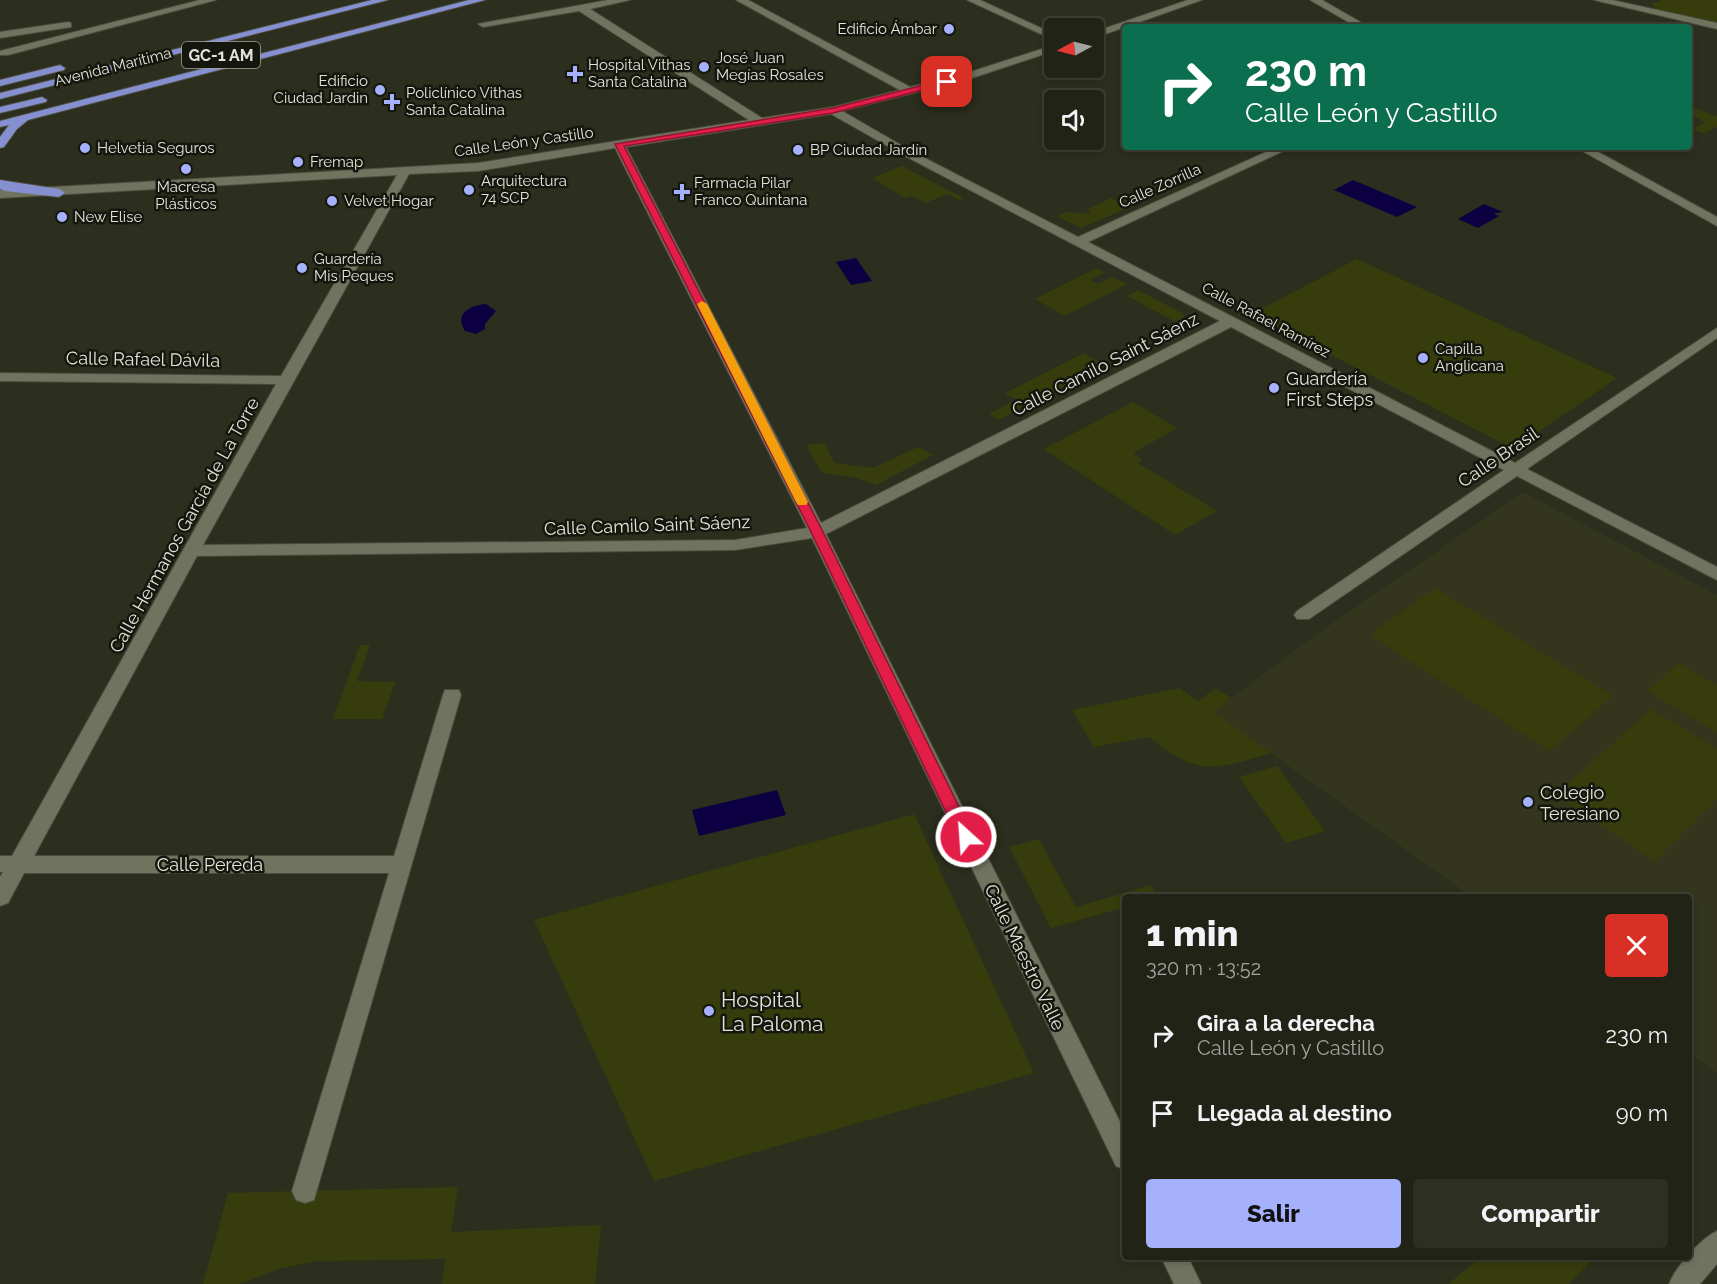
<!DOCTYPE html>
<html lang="es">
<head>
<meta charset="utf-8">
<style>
  :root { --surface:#212316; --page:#2d2f23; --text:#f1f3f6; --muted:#a2a4a1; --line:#3e4035; --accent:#a5b1fc }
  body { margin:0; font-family:Raleway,sans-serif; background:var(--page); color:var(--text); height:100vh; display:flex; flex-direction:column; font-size:22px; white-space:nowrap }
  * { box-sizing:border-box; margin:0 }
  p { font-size:20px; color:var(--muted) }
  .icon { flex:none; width:33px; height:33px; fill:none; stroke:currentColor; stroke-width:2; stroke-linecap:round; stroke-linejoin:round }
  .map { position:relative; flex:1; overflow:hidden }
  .drawer { position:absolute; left:1122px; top:894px; width:570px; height:366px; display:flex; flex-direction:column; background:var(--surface); border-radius:6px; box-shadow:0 3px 9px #0003,0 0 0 2px var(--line) }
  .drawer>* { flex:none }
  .hud { position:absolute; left:1122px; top:24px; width:570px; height:126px; border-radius:6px; box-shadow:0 3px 9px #0003,0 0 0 2px var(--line); background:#0b6e4f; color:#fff; overflow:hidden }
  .needle { width:39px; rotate:263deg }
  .buttons { position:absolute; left:1044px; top:18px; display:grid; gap:12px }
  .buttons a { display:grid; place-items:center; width:60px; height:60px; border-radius:6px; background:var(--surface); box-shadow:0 3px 9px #0003,0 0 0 2px var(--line); font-size:30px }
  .pin { position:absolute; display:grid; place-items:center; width:51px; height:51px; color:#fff; margin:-26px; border-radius:12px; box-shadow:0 3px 9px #0006 }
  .me { position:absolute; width:66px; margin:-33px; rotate:334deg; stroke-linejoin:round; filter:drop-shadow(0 0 4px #0008) }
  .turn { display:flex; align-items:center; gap:21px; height:126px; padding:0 24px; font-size:27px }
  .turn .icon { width:78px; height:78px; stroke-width:2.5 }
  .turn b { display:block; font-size:42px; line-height:51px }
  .round { display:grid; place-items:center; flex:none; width:63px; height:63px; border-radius:6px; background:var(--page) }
  .overview { display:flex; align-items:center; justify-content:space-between; height:102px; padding:0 24px }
  h1 { font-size:36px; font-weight:800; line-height:45px }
  .primary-button { display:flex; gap:12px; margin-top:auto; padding:12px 24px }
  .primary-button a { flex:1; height:69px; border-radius:6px; background:var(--accent); color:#111; font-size:24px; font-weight:800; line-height:69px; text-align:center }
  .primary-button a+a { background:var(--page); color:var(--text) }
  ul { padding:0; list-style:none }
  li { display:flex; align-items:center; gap:18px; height:78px; padding:0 24px }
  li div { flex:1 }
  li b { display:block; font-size:22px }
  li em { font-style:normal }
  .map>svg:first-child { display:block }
</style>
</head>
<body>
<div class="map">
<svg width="1717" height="1284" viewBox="0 0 1717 1284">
  <rect width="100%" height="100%" fill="#2c2f1d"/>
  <!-- built -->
  <path fill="#33361d" d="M 1523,492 L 1717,595 L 1717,1073 L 1689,1053 L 1689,897 L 1472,897 L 1213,712 L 1317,634 Z"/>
  <!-- green -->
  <path fill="#373c0d" d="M 1662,0 L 1717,0 L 1717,22 L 1658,10 L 1651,4 Z
    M 1690,107 L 1717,116 L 1717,127 L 1704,133 L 1691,129 L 1706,122 L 1689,115 Z
    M 902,166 L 964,198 L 959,200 L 947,194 L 926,203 L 912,196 L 905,198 L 872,178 Z
    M 1111,198 L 1117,201 L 1125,198 L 1137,204 L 1081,228 L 1057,216 L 1068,212 L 1091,214 L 1088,209 Z
    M 1357,259 L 1617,378 L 1514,449 L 1251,314 Z
    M 1097,268 L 1105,272 L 1091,280 L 1098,284 L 1112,277 L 1127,284 L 1065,316 L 1035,299 Z
    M 1138,290 L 1184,314 L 1185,323 L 1181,325 L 1127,296 Z
    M 1084,353 L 1105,365 L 998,420 L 989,414 L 1016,400 L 1005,393 Z
    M 1133,402 L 1177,428 L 1133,453 L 1142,460 L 1138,463 L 1217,511 L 1175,535 L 1044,449 Z
    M 825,443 L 834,463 L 873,468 L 918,447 L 933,455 L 876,485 L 853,477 L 822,473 L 806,445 Z
    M 1435,588 L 1613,696 L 1550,751 L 1370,635 Z
    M 360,645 L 370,645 L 357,681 L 395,682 L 382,719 L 333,719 Z
    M 1679,663 L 1717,685 L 1717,732 L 1647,691 Z
    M 1180,688 L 1198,701 L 1216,688 L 1231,698 L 1214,712 L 1271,753 C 1214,770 1198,777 1149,737 L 1094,747 L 1072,710 Z
    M 1651,709 L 1717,749 L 1717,799 L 1655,861 L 1556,795 Z
    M 1277,766 L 1325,831 L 1286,843 L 1239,777 Z
    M 914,814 L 1034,1073 L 654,1181 L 534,920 Z
    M 1039,839 L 1076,907 L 1151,885 L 1158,897 L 1125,897 L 1125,907 L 1051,928 L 1009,847 Z
    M 458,1187 L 451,1232 L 601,1225 L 595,1284 L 442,1284 L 445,1259 L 318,1261 L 282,1268 L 239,1284 L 203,1284 L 228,1193 Z
    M 1481,1257 L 1595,1257 L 1569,1284 L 1448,1284 Z"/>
  <!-- water -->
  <path fill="#0c0042" d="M 1353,180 L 1417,207 L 1397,217 L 1334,190 Z
    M 1484,204 L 1503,212 L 1496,213 L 1494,214 L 1499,216 L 1478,228 L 1458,219 Z
    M 856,258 L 872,281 L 851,285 L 836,262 Z
    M 486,304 L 496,311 L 485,324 L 485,329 L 476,334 L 465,331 C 454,314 470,305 486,304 Z
    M 777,790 L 786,815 L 699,836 L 692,810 Z"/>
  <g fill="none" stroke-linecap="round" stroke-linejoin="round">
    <defs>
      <path id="minor" d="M 200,0 L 216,0 L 8,55 L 0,55 L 0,51 Z
        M 608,0 L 630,0 L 590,9 L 762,118 L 833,107 L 900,90 L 736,0 L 748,0 L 910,87 L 961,75 L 1054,45 L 1054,51 L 969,79 L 842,111 L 913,152 L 1078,237 L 1277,147 L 1292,147 L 1088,242 L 1515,463 L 1717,328 L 1717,338 L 1527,469 L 1717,567 L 1717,580 L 1517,476 L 1309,619 L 1297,619 L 1294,615 L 1297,611 L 1504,470 L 1231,327 L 826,534 L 1125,1132 L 1125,1170 L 1116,1166 L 812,538 L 735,550 L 197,556 L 34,856 L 394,856 L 443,695 L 445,690 L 459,690 L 461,695 L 314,1200 L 305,1203 L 296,1200 L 292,1191 L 389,873 L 24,873 L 8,903 L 0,906 L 0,877 L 3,872 L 0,872 L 0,856 L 12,856 L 276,384 L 0,381 L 0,373 L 281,376 L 397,175 L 0,198 L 0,190 L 478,163 L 749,120 L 579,11 L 483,27 L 478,24 ZM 831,114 L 905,156 L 1220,321 L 821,523 L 626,147 ZM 615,148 L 807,528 L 735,540 L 203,545 L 409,174 L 478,171 Z
        M 967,0 L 980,0 L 1054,34 L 1054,40 Z
        M 1188,0 L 1202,0 L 1094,38 L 1094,32 Z
        M 1310,0 L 1322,0 L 1369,27 L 1357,27 Z
        M 1594,0 L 1612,0 L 1717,23 L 1717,29 Z
        M 68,22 L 71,23 L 71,27 L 0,38 L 0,32 Z
        M 1575,147 L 1589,147 L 1717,217 L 1717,226 Z
        M 1717,1231 L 1717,1264 L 1700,1284 L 1669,1284 C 1675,1268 1701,1238 1717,1231 Z
        M 1161,1257 L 1188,1257 L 1201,1284 L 1174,1284 Z"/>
      <path id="highway" d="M 372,0 L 388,0 L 0,99 L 0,93 Z
        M 469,0 L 485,0 L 28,120 L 17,129 L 4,147 L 0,148 L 0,137 L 9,125 L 0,127 L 0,121 Z
        M 60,65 L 65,68 L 64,70 L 0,86 L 0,80 Z
        M 42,97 L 47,100 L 46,102 L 0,113 L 0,107 Z
        M 0,180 L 59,189 L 65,193 L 59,197 L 5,191 L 0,189 Z"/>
    </defs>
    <!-- minor casing -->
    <use href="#minor" stroke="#4a4c3d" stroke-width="2"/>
    <!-- highway casing -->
    <use href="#highway" stroke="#4a4c3d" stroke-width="2"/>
    <!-- minor -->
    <use href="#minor" fill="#70745f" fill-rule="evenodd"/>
    <!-- highway -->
    <use href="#highway" fill="#8690d0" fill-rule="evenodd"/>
  </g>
  <!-- route -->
  <path fill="#e11d48" stroke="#92132f" stroke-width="1.5" d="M 947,79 L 950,83 L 833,113 L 624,146 L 823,532 L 974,837 L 966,843 L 958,837 L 811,532 L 615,144 L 833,108 Z"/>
  <!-- slow -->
  <path fill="#f59e0b" d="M 702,301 L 707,304 L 808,502 L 806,505 L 798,505 L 796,502 L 697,304 Z"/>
  <!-- markers -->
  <g fill="#a5b1fc" stroke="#15160e" stroke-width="2">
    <circle cx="949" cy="29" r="6"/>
    <circle cx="704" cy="67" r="6"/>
    <path d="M572 65h6v6h6v6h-6v6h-6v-6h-6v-6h6z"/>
    <circle cx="380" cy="90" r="6"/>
    <path d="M389 93h6v6h6v6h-6v6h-6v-6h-6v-6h6z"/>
    <circle cx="85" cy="148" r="6"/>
    <circle cx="798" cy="150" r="6"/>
    <circle cx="298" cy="162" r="6"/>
    <circle cx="186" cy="169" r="6"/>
    <circle cx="469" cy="190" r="6"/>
    <path d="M679 183h6v6h6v6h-6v6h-6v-6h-6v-6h6z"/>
    <circle cx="332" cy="201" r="6"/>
    <circle cx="62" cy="217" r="6"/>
    <circle cx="302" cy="268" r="6"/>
    <circle cx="1423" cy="358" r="6"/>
    <circle cx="1274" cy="388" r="6"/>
    <circle cx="1528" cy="802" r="6"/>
    <circle cx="709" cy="1011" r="6"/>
  </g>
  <g text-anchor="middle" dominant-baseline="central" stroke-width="5" stroke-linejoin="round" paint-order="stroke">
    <!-- far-poi labels -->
    <g font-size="15" fill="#e2e4d9" stroke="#15160e" text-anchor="start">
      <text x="937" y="29" text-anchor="end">Edificio Ámbar</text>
      <text x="716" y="58">José Juan<tspan x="716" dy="17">Megías Rosales</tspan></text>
      <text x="588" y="65">Hospital Vithas<tspan x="588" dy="17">Santa Catalina</tspan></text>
      <text x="368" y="81" text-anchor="end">Edificio<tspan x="368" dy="17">Ciudad Jardin</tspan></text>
      <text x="406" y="93">Policlínico Vithas<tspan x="406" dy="17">Santa Catalina</tspan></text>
      <text x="97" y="148">Helvetia Seguros</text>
      <text x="810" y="150">BP Ciudad Jardín</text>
      <text x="310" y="162">Fremap</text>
      <text x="481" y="181">Arquitectura<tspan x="481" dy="17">74 SCP</tspan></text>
      <text x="694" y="183">Farmacia Pilar<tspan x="694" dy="17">Franco Quintana</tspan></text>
      <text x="186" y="187" text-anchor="middle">Macresa<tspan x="186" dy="17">Plásticos</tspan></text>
      <text x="344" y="201">Velvet Hogar</text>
      <text x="74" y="217">New Elise</text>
      <text x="314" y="259">Guardería<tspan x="314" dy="17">Mis Peques</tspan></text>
      <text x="1435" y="349">Capilla<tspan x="1435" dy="17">Anglicana</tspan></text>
    </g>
    <!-- far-street labels -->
    <g font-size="15" fill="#e2e4d9" stroke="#15160e">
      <text transform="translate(113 67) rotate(-14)">Avenida Marítima</text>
      <text transform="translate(524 142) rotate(-8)">Calle León y Castillo</text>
      <text transform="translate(1160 186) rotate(-24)">Calle Zorrilla</text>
      <text transform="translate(1266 320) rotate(28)">Calle Rafael Ramírez</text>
    </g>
    <!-- shield labels -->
    <rect fill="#15160e" stroke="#a4a69c" stroke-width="1.5" x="182" y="42" width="78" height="26" rx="4.5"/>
    <g font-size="16" font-weight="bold" fill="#e2e4d9">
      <text x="221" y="55">GC-1 AM</text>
    </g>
    <!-- street labels -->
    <g font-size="18" fill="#e2e4d9" stroke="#15160e">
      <text transform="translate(143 359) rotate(1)">Calle Rafael Dávila</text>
      <text transform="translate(1105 364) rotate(-27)">Calle Camilo Saint Sáenz</text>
      <text transform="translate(1498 457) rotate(-34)">Calle Brasil</text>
      <text transform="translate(184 525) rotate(-61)">Calle Hermanos García de La Torre</text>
      <text transform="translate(647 525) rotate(-2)">Calle Camilo Saint Sáenz</text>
      <text x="210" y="864">Calle Pereda</text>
      <text transform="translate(1025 957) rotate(64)">Calle Maestro Valle</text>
    </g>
    <!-- poi labels -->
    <g font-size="18" fill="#e2e4d9" stroke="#15160e" text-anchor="start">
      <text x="1286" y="378">Guardería<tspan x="1286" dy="21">First Steps</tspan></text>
      <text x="1540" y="792">Colegio<tspan x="1540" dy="21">Teresiano</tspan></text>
    </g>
    <!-- near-poi labels -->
    <g font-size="21" fill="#e2e4d9" stroke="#15160e" text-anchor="start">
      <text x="721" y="999">Hospital<tspan x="721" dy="24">La Paloma</tspan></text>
    </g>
  </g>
</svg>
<div class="buttons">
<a><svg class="needle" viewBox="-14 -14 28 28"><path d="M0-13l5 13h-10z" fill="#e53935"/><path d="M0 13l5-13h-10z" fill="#a2a4a1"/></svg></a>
<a><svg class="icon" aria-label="sound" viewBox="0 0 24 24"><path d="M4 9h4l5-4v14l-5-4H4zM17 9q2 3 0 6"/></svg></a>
</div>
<div class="pin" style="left:947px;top:82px;background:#d93025"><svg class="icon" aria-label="arrive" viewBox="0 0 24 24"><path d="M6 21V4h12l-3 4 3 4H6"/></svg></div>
<svg class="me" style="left:966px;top:837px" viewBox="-20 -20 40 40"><circle r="17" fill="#e11d48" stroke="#fff" stroke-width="3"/><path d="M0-11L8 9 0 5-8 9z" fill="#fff"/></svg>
<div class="hud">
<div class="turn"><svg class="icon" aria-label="right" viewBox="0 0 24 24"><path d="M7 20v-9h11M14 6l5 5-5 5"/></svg><div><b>230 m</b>Calle León y Castillo</div></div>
</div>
<section class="drawer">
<div class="overview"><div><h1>1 min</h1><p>320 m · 13:52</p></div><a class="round" style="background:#d93025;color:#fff"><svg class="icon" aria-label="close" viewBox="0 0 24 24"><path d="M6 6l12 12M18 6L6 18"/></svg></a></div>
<ul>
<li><svg class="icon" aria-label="right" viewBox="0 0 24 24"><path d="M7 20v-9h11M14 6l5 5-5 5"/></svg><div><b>Gira a la derecha</b><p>Calle León y Castillo</p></div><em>230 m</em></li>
<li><svg class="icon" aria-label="arrive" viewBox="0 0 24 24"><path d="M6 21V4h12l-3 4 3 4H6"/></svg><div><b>Llegada al destino</b></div><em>90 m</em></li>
</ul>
<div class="primary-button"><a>Salir</a><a>Compartir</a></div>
</section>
</div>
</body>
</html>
